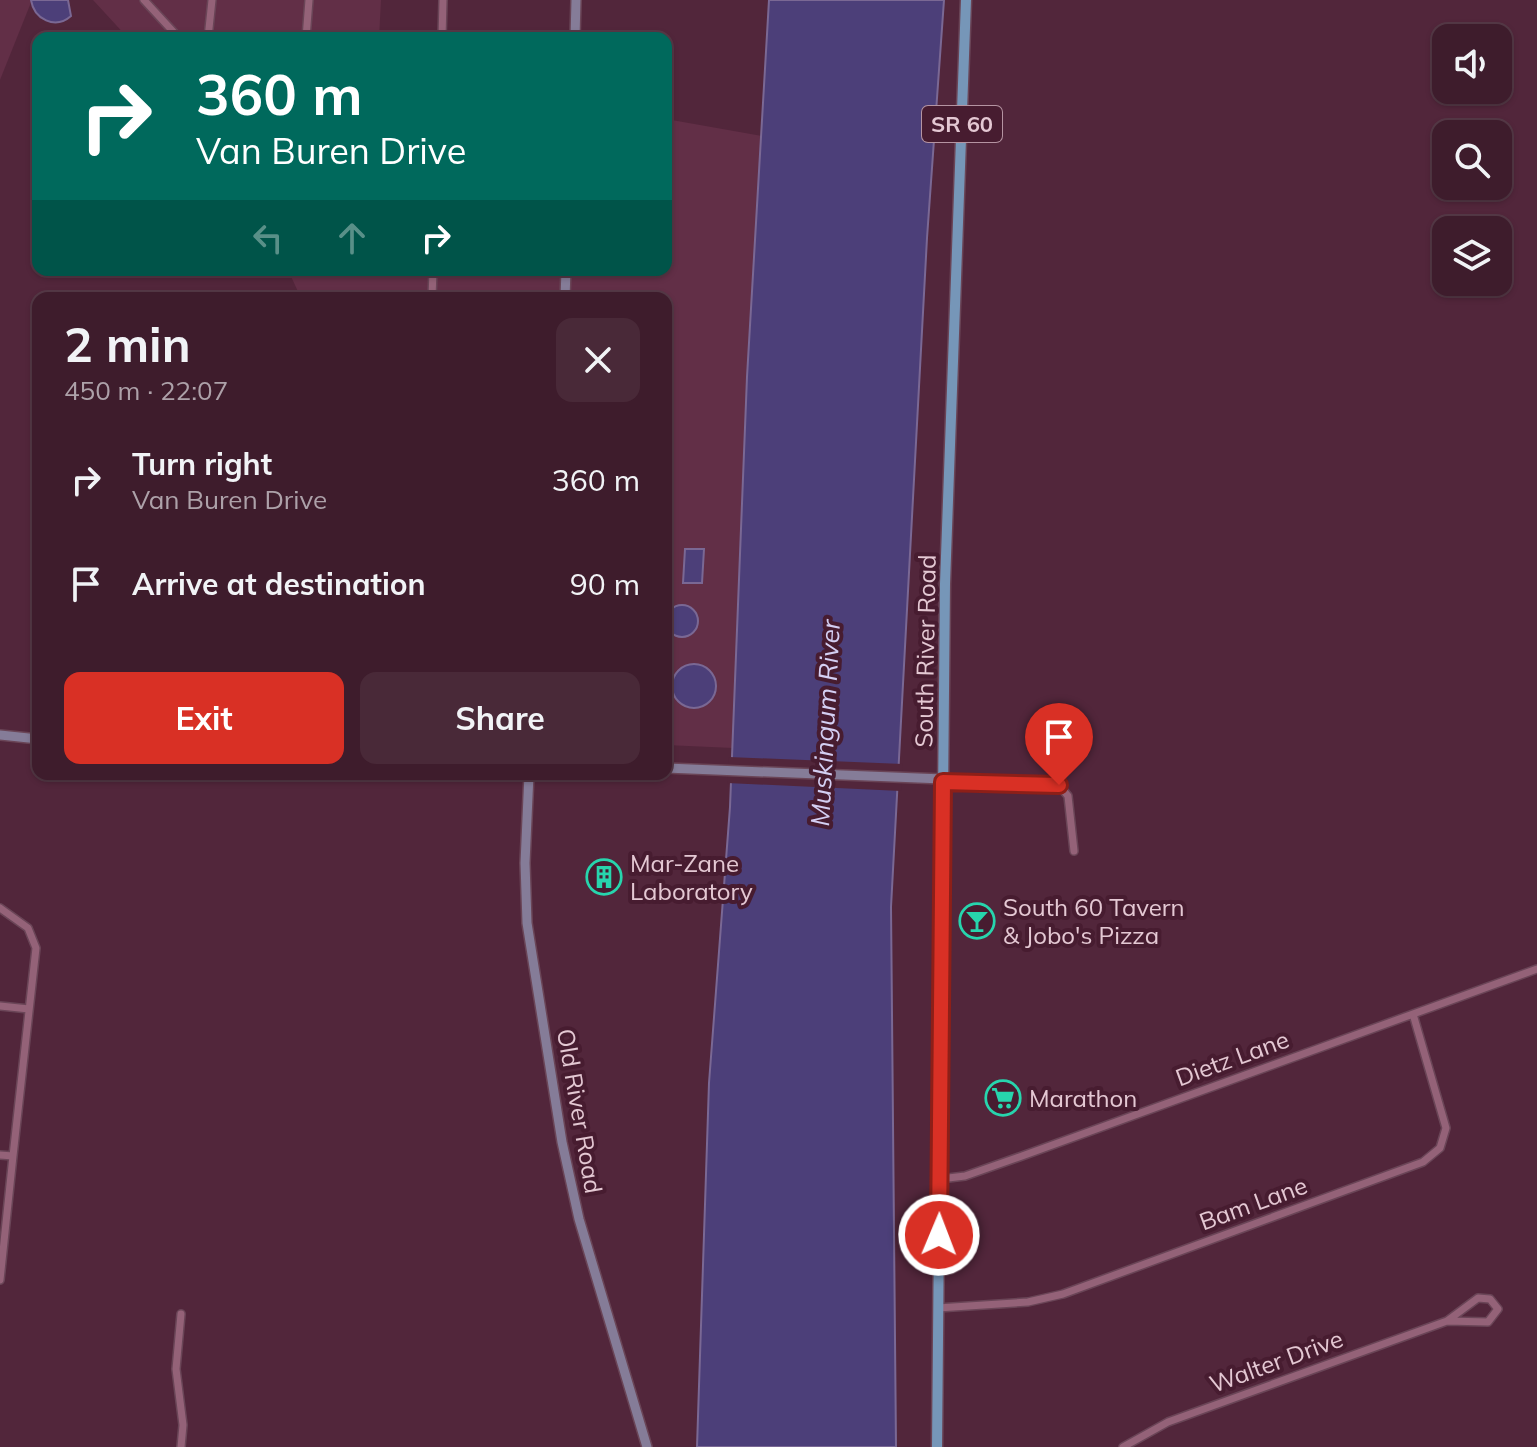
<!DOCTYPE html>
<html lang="en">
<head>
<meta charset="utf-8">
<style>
  :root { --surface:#3e1c2c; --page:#492938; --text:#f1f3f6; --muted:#ada1a9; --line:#573a48; --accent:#d93025 }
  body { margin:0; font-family:Mulish,sans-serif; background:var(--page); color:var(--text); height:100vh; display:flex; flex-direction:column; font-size:30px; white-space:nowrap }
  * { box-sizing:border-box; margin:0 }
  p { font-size:26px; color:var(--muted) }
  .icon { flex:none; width:44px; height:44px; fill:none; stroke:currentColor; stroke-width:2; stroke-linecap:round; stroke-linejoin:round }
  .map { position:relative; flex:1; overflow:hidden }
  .details { position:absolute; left:32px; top:292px; width:640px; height:488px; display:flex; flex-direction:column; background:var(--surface); border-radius:16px; box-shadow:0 2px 6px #0004,0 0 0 2px var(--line) }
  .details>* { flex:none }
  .guide { position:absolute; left:32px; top:32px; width:640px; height:244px; border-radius:16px; box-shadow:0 2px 6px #0004,0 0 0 2px var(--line); background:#00695c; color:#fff; overflow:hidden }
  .controls { position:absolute; left:1432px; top:24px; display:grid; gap:16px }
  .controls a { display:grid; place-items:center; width:80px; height:80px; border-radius:16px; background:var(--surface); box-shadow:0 2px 6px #0004,0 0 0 2px var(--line); font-size:40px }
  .pin { position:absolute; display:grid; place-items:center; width:68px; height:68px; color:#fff; margin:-82px -34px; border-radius:50% 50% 50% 0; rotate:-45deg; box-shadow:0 0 8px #0007 }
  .pin .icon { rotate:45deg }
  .me { position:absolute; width:88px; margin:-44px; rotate:1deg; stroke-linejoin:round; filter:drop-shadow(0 0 6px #0008) }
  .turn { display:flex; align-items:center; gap:28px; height:168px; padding:0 32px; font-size:36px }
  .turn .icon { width:104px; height:104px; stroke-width:2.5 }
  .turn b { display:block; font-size:56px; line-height:68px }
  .lanes { display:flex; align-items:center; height:76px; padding:0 32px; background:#0003; justify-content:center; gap:40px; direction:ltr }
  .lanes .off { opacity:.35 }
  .round { display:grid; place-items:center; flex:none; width:84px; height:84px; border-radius:16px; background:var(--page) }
  .headline { display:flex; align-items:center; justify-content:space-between; height:136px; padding:0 32px }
  h1 { font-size:48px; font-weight:700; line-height:60px }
  .primary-button { display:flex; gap:16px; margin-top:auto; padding:16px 32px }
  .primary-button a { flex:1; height:92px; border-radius:16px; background:var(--accent); color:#fff; font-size:32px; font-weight:700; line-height:92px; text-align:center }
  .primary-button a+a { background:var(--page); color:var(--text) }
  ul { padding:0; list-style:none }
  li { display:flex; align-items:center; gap:24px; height:104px; padding:0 32px }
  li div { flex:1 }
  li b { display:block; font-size:30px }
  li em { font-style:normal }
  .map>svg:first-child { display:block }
</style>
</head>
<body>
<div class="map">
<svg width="1537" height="1447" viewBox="0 0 1537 1447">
  <rect width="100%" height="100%" fill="#52263b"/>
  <!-- built -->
  <path fill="#622f47" d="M 0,0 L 32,0 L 0,80 Z
    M 93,0 L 381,0 L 379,38 L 128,38 Z
    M 666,119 L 762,136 L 747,377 L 733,748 L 666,745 L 666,298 L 301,298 L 288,270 L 666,270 Z"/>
  <!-- water -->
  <path fill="#4c3f79" stroke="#7a6894" stroke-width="2" d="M 31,0 L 68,0 L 71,16 C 55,30 34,19 31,0 Z
    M 769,0 L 944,0 L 927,238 L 891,907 L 896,1447 L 697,1447 L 709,1083 L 730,807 L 747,377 Z
    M 685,549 L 704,549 L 702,583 L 683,583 Z
    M666 621a16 16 0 1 1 32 0a16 16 0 1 1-32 0Z
    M672 686a22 22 0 1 1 44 0a22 22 0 1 1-44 0Z"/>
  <!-- pier -->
  <path fill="#52263b" d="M 729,757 L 903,764 L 901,791 L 727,783 Z"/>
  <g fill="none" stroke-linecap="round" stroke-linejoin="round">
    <defs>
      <path id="street" d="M 144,0 L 179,38
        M 208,38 L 212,0
        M 306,38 L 309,0
        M 442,38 L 443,0
        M 432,298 L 433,270
        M 943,782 L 1059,785 L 1068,796 L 1074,851
        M 0,908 L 28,928 L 36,948 L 13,1156
        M 0,1006 L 29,1009
        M 0,1155 L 13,1156 L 0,1280
        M 940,1179 L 965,1176 L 1022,1156 L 1537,969
        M 938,1308 L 1028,1302 L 1063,1294 L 1423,1162 L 1440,1148 L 1446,1128 L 1413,1014
        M 181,1447 L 183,1425 L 176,1369 L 181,1314
        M 1123,1447 L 1168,1422 L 1447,1321 L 1478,1298 L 1490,1299 L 1498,1309 L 1488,1322 L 1447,1321"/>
      <path id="secondary" d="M 575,38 L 576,0
        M 565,298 L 566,270
        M 0,735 L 38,739
        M 666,768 L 943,779
        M 529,774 L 525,863 L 527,923 L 562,1142 L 579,1219 L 647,1447"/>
      <path id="primary" d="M 937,1447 L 945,584 L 966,0"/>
    </defs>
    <!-- street casing -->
    <use href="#street" stroke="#6a4557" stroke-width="10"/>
    <!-- secondary casing -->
    <use href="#secondary" stroke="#6a4557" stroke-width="12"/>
    <!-- primary casing -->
    <use href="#primary" stroke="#6a4557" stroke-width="13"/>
    <!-- street -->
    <use href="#street" stroke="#946278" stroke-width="7"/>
    <!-- secondary -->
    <use href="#secondary" stroke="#857c98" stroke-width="9"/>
    <!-- primary -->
    <use href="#primary" stroke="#7696b8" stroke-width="10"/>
  </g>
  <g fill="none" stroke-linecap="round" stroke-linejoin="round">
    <defs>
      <path id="route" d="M 939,1235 L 943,782 L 1059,785"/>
    </defs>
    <!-- route casing -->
    <use href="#route" stroke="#8d1f18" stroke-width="20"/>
    <!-- route -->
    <use href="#route" stroke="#d93025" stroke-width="14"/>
  </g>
  <!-- icons -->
  <defs>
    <symbol id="building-ring" viewBox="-11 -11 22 22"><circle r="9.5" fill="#471c30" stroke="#27d5ad" stroke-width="1.5"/><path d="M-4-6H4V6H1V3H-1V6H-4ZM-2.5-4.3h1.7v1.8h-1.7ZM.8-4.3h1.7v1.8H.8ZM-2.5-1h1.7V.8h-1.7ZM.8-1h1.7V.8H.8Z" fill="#27d5ad"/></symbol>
    <symbol id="bar-ring" viewBox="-11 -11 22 22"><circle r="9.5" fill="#471c30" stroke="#27d5ad" stroke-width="1.5"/><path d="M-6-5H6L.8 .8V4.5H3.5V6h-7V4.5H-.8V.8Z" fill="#27d5ad"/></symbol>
    <symbol id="supermarket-ring" viewBox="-11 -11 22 22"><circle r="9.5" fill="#471c30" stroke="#27d5ad" stroke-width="1.5"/><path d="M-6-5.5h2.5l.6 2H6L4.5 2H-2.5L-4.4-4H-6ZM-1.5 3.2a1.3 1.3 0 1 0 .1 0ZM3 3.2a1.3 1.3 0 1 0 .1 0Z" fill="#27d5ad"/></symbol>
  </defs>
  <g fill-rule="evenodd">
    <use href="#building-ring" x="584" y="857" width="40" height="40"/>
    <use href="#bar-ring" x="957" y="901" width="40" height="40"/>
    <use href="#supermarket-ring" x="983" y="1078" width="40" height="40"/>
  </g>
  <g text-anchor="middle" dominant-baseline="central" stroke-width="8" stroke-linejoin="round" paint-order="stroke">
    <!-- shield labels -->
    <rect fill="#471c30" stroke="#b594a2" stroke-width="2" x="922" y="106" width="80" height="36" rx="6"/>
    <g font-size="22" font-weight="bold" fill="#e4c8d3">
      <text x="962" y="124">SR 60</text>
    </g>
    <!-- street labels -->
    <g font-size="24" fill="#e4c8d3" stroke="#471c30">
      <text transform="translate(925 651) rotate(-89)">South River Road</text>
      <text transform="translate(1232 1058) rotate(-20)">Dietz Lane</text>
      <text transform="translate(580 1111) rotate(80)">Old River Road</text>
      <text transform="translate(1253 1203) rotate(-20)">Bam Lane</text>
      <text transform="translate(1276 1361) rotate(-20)">Walter Drive</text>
    </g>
    <!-- poi labels -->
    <g font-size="24" fill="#e4c8d3" stroke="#471c30" text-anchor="start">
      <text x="630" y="863">Mar-Zane<tspan x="630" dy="28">Laboratory</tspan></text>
      <text x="1003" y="907">South 60 Tavern<tspan x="1003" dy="28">&amp; Jobo's Pizza</tspan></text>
      <text x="1029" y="1098">Marathon</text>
    </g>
    <!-- water labels -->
    <g font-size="26" font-style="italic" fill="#d4cff3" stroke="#471c30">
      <text transform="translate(825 723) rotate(-87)">Muskingum River</text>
    </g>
  </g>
</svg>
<div class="controls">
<a><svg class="icon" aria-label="sound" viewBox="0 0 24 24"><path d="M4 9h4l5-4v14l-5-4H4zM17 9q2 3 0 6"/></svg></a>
<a><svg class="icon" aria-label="search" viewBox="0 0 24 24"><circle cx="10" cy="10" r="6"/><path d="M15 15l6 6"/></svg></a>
<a><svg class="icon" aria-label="layers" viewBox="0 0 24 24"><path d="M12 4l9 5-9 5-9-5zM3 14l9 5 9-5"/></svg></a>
</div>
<div class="pin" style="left:1059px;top:785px;background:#d93025"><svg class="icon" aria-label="arrive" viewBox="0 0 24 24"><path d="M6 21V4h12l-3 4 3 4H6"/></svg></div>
<svg class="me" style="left:939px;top:1235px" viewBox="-20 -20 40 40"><circle r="17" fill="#d93025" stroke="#fff" stroke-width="3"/><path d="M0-11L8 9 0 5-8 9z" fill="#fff"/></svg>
<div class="guide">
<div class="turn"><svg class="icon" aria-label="right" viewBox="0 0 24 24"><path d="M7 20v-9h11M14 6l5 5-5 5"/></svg><div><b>360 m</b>Van Buren Drive</div></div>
<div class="lanes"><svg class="icon off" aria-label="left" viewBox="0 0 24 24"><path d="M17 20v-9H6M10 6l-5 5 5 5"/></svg><svg class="icon off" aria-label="ahead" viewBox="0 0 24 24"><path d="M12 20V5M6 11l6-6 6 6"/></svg><svg class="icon" aria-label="right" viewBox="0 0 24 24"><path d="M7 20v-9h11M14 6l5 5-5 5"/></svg></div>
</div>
<section class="details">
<div class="headline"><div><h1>2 min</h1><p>450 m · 22:07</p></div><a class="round"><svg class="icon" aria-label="close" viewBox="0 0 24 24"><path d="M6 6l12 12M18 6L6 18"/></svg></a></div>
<ul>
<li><svg class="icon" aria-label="right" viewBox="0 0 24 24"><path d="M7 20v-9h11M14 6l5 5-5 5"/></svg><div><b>Turn right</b><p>Van Buren Drive</p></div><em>360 m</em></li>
<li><svg class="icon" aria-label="arrive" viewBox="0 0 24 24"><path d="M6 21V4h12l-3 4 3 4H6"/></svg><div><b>Arrive at destination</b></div><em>90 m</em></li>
</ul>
<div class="primary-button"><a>Exit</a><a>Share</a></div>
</section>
</div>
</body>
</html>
